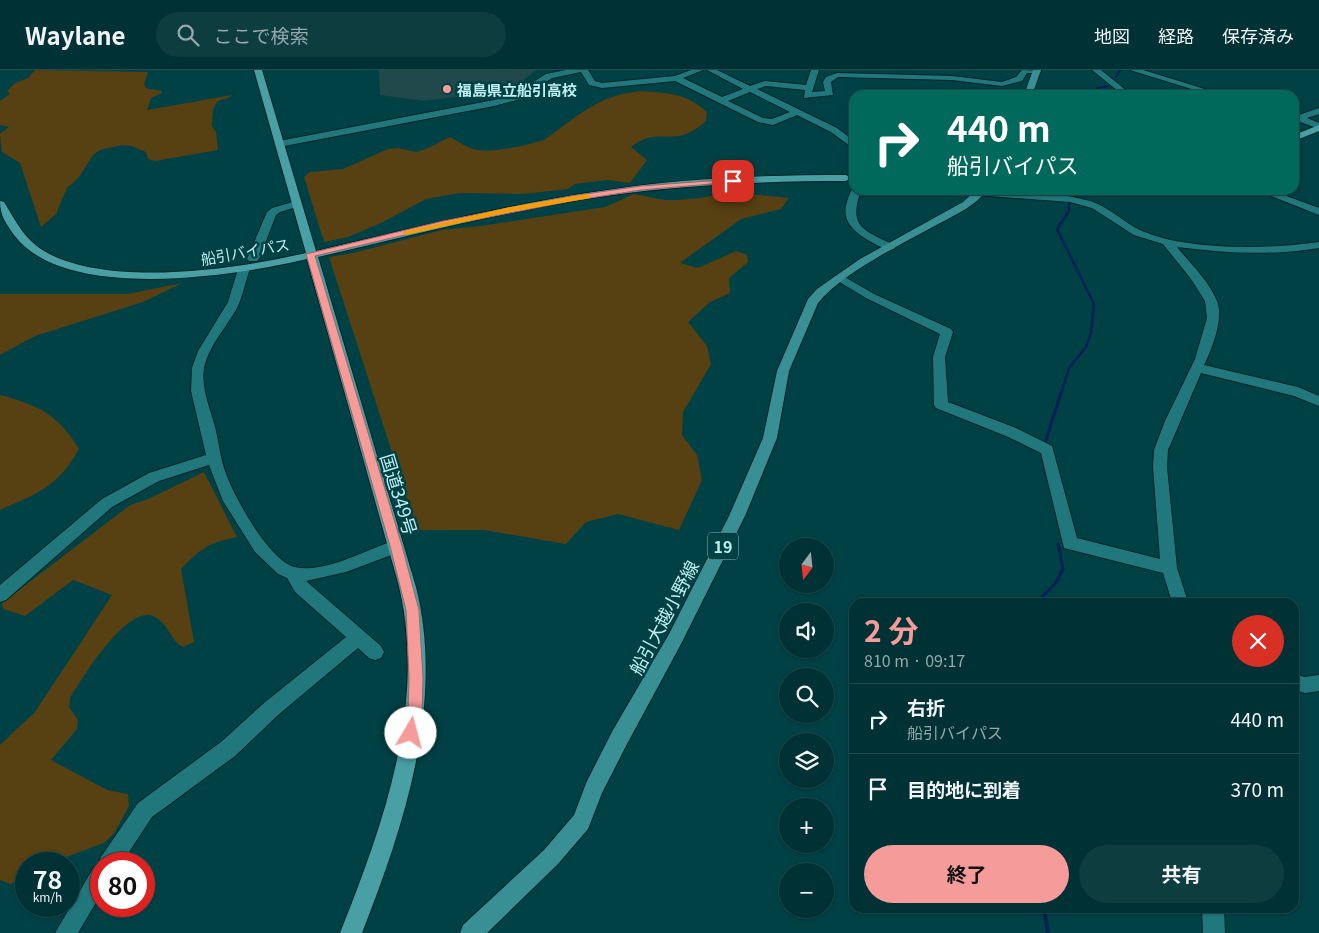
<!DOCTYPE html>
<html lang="ja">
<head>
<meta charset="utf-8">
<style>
  :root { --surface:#003134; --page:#0e3d40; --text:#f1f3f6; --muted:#95a9ac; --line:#224c4f; --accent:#f59b9a }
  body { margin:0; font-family:Georgia,"Noto Sans JP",serif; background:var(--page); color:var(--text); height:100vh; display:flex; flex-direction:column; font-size:19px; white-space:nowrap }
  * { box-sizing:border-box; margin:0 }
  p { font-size:16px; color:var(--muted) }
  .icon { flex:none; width:28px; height:28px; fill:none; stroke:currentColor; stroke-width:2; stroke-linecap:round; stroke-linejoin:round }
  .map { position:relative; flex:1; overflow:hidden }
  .side { position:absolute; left:849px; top:528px; width:450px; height:315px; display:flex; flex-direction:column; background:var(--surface); border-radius:15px; box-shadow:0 1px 4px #0004,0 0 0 1px var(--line) }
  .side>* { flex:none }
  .top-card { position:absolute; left:849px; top:20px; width:450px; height:105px; border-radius:15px; box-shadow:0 1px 4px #0004,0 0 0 1px var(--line); background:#00695c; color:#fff; overflow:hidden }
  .needle { width:32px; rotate:195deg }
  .controls { position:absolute; left:779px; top:468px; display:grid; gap:10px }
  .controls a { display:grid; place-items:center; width:55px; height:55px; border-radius:50%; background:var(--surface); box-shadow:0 1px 4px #0004,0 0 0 1px var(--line); font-size:25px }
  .speed { position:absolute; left:15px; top:782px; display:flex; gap:10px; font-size:25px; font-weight:700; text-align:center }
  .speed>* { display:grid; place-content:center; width:65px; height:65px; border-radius:50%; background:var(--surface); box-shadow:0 1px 4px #0004,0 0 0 1px var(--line); line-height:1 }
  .speed small { font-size:12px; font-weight:400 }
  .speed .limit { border:8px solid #d22; background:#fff; color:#111 }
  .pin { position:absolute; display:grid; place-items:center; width:42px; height:42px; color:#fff; margin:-21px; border-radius:10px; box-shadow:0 2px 8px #0006 }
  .me { position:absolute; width:55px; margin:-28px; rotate:8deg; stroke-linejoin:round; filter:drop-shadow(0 0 4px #0008) }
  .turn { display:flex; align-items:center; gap:18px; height:105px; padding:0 15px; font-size:22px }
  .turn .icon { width:65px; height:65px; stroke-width:2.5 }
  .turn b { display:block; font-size:35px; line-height:42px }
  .round { display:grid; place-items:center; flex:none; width:52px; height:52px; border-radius:26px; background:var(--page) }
  .overview { display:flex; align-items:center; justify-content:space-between; height:85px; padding:0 15px }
  h1 { font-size:30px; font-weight:700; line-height:38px; color:var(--accent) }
  .button { display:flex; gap:10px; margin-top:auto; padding:10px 15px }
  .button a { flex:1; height:58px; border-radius:30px; background:var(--accent); color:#111; font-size:20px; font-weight:700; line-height:58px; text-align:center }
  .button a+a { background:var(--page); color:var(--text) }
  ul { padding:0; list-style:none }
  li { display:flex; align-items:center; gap:15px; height:70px; padding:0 15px; border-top:1px solid var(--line) }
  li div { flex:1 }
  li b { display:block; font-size:19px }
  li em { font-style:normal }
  header { display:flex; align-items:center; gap:30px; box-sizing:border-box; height:70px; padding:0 25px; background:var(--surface); border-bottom:1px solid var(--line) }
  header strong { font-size:24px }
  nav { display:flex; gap:28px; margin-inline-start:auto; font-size:18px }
  .search { width:350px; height:45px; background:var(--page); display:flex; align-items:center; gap:12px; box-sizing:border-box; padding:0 18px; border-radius:28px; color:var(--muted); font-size:19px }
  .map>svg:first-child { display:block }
</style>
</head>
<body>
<header>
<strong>Waylane</strong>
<div class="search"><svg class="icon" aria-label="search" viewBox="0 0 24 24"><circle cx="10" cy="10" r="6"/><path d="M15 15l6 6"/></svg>ここで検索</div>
<nav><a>地図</a><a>経路</a><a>保存済み</a></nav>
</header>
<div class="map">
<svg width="1319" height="863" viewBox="0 0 1319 863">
  <rect width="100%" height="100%" fill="#004145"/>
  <!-- built -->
  <path fill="#21484a" d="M 379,0 L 536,0 L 508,23 L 500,25 L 479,24 L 424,31 L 380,25 Z"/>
  <!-- green -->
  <path fill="#574012" d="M 35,0 L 148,2 L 144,14 L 146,18 L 161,21 L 162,23 L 151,28 L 147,40 L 232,25 C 228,29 226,28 221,30 C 211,33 213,47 212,56 L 216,62 L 218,80 L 155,91 L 148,89 L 146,82 L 131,76 L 122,75 L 100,80 L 93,85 L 79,107 L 67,118 L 56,144 L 41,157 L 20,93 L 2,82 L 0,64 L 9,57 L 0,55 L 0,31 L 10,24 L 7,21 L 15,13 L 28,8 Z
    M 641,21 C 669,23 686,23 707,42 L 706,51 C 701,55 695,60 689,63 C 668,72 654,59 631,77 L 647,90 L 630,113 L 607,110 L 575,114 L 568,119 L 523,124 L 460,123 L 426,129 L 381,153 L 348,167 L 324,172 L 304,107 L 310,102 L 343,99 L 388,79 L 398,78 L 416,82 L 426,79 L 450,67 C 457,71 466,77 474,79 C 491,84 527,75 544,70 C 578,46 598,25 641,21 Z
    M 731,122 L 789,128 L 781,139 L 741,149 L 680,193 L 698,198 L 736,181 L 747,185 L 748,192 L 729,208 L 730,223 L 710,232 L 688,252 L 707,276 L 711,294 L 683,342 L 682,365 L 697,385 L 702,410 L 679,460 L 618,444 L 586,452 L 566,474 L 484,460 L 417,460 L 329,187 L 353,183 L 442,160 L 480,156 L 605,137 L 634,124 L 665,130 L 677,130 L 700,128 Z
    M 182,213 L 143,232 L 35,266 L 0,285 L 0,224 L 127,224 Z
    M 0,325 C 38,335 58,344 79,379 C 59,416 37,424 0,440 Z
    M 204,402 L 237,467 C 208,473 201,478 181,499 L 194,572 L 183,577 C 170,570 169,555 155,547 C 128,532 82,609 70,628 L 69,637 L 78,650 L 77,659 L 51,690 L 107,720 L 128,724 L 129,736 L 115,762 L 104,773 L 47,794 L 26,794 L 26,805 L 11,814 L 0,810 L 0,675 L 35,642 L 112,525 L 73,510 L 25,546 L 3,539 L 2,533 L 130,435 L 148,429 Z"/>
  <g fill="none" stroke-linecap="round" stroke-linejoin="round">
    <!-- stream-far3 -->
    <path stroke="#021f56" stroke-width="2" d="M 1116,7 L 1120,0
      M 1089,25 L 1098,18 L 1108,16
      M 1065,120 L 1067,125
      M 1069,132 L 1069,142"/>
    <!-- stream-far2 -->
    <path stroke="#021f56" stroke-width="2.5" d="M 1061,324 L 1069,298 L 1086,277 L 1091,263 L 1094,234 L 1057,159 L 1069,141"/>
    <!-- stream-far1 -->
    <path stroke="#021f56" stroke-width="3" d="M 1044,376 L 1061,323
      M 1043,389 L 1046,405
      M 1037,532 L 1056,513 L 1063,499 L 1058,474"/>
    <!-- stream -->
    <path stroke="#021f56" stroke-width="4" d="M 1044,838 L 1048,863"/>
    <defs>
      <path id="minor" d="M 566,0 L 588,0 L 595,11 L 602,13 L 675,6 L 691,0 L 703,0 L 683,8 L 722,27 L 743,19 L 707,0 L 717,0 L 750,16 L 765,11 L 806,15 L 811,0 L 819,0 L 812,22 L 825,21 L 823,12 L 826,7 L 837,3 L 952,6 L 1002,12 L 1016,7 L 1022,0 L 1041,1 L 1037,3 L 1027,3 L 1022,11 L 1002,16 L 952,10 L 838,7 L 831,12 L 833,25 L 804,28 L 805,20 L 766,16 L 757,19 L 837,58 L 854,71 L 854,79 L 831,62 L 797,45 L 773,55 L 758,52 L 675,11 L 602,18 L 589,15 L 581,2 L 552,8 L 517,30 L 494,36 L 279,77 L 274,74 L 279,71 L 494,30 L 511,26 L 546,4 ZM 750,22 L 790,42 L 772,49 L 763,48 L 728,31 Z
        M 1092,0 L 1101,0 L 1132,25 L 1123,25 Z
        M 1130,0 L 1143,0 L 1224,25 L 1211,25 Z
        M 1319,38 L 1319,44 L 1307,48 L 1319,53 L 1319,59 L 1298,51 L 1294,51 L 1294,43 L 1299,45 Z
        M 854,118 L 854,120 L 861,120 C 848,157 863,160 894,175 L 895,177 L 894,179 C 887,181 881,177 875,174 C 858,165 840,153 847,132 C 849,126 850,121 854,118 Z
        M 980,120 C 1015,122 1052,121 1086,130 C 1108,135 1122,152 1142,161 C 1188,181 1270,179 1319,172 L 1319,178 C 1272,186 1224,183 1177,177 C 1190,193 1209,211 1217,231 C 1224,249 1212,279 1204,295 L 1298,317 L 1319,326 L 1319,336 L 1294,326 L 1201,303 L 1168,380 L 1167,397 L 1177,498 L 1188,532 L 1172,532 L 1163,503 L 1064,478 L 1041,383 L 1006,366 L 936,338 L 934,335 L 933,287 L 940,264 L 866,228 L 833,208 L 835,206 L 843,206 L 874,224 L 951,259 L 953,262 L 945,287 L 948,332 L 1016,358 L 1052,376 L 1077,468 L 1160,489 L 1153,397 L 1154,380 L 1165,351 L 1195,289 L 1207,248 L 1205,231 L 1191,209 L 1163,174 L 1134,165 L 1092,138 L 1070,132 L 976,125 L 975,123 Z
        M 1256,120 L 1270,120 L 1319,138 L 1319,145 Z
        M 296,131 L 300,132 L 300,136 L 280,142 L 276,145 L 259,189 L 257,191 L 249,191 L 247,189 L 267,142 L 272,138 Z
        M 244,196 L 250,199 C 245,212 243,226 237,238 C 226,258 209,275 204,298 C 201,318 210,338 215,357 C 219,372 220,387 225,401 C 233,425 269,491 295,497 C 325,504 367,479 396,470 L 402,471 L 404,476 L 402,481 L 346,502 L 306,511 L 381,576 L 384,582 L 381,588 L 375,590 L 369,588 L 358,578 L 278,645 L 235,686 L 152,747 L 121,794 L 101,794 L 101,824 L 78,863 L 55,863 L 94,797 L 98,795 L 101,787 L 138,733 L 221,672 L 264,633 L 346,567 L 295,522 L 287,508 L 278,504 L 255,482 L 223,431 L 209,395 L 159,411 L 112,437 L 6,530 L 0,532 L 0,515 L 102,429 L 149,403 L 206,385 L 191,321 L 192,298 L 198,281 L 228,232 L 238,199 Z
        M 1294,604 L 1305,607 L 1319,605 L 1319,621 L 1305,623 L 1294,620 Z
        M 1202,838 L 1224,838 L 1225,863 L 1203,863 Z"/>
      <path id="major" d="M 1033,0 L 1041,0 L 1032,25 L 1024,25 Z
        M 976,120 L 987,120 C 975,136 957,144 940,153 C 904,173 843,202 818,233 L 789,301 L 777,368 L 745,446 L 681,574 L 627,674 L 602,723 L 588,759 L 558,794 L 487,863 L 460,863 L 463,855 L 544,780 L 574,745 L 587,711 L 613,660 L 669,564 L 729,446 L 763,368 L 777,301 L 808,229 L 817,219 L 860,189 L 963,132 Z"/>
      <path id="highway" d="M 254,0 L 262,0 L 316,181 C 411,159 505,135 601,121 C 682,108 764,105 846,105 L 851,108 L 846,111 C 765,111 684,115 604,126 C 507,140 413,165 318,187 L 416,517 C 445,633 404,756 362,863 L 340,863 C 384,753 429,628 397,509 L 307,189 C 235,206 65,233 14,165 C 6,153 0,146 0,131 L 4,132 C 14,148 22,165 38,177 C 98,220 237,199 306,183 Z
        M 1319,55 L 1319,61 L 1294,71 L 1294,65 Z"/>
    </defs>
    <!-- minor casing -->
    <use href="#minor" stroke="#012527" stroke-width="2"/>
    <!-- major casing -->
    <use href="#major" stroke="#012527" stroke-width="2"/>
    <!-- highway casing -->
    <use href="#highway" stroke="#012527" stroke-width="2"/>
    <!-- minor -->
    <use href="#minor" fill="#20787d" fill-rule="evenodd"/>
    <!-- major -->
    <use href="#major" fill="#389095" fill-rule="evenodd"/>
    <!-- highway -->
    <use href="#highway" fill="#48a0a5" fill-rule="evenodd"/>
  </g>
  <!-- route -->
  <path fill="#f59b9a" stroke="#9f6564" d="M 733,109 L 735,109 L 735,112 L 641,120 L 571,131 L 443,156 L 315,186 L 402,476 L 419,540 L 423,608 L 422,644 L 416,668 L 411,670 L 406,668 L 404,663 L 408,644 L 409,608 L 406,540 L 390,476 L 306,184 L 443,151 L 571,126 L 641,116 Z"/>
  <!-- slow -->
  <path fill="#f59e0b" d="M 587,124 L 591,126 L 590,128 L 510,142 L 406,165 L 402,162 L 510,137 Z"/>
  <!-- markers -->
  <circle fill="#f59b9a" stroke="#004145" stroke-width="2" cx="447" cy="19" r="5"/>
  <g text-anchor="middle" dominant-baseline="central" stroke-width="5" stroke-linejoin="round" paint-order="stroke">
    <!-- far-poi labels -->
    <g font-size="15" font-weight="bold" fill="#beeff1" stroke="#004145" text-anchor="start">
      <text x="457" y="19">福島県立船引高校</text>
    </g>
    <!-- far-street labels -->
    <g font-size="15" fill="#beeff1" stroke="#004145">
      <text transform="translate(245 181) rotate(-10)">船引バイパス</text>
    </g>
    <!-- shield labels -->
    <rect fill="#004145" stroke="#85bbbd" stroke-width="1" x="708" y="462.5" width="30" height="27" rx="4"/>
    <g font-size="16" font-weight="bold" fill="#beeff1">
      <text x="723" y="476">19</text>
    </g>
    <!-- street labels -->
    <g font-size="18" fill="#beeff1" stroke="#004145">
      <text transform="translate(400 424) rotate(73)">国道349号</text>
      <text transform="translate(663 547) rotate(-62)">船引大越小野線</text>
    </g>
  </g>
</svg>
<div class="controls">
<a><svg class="needle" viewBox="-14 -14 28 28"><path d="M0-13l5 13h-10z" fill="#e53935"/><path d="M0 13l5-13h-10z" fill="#95a9ac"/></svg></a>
<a><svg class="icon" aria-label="sound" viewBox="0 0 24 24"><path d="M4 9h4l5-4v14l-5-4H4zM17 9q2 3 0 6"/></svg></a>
<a><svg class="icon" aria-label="search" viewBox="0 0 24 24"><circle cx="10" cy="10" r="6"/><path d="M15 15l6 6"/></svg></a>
<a><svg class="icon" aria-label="layers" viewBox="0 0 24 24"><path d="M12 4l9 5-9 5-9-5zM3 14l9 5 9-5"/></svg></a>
<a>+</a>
<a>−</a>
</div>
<div class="speed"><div>78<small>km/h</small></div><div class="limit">80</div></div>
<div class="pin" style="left:733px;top:111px;background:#d93025"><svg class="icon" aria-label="arrive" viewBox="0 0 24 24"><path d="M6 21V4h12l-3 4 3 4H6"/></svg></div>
<svg class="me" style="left:411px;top:663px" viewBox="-20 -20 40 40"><circle r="19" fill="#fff"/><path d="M0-13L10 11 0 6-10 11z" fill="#f59b9a"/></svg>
<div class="top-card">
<div class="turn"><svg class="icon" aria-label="right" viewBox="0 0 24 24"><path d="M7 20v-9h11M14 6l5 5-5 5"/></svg><div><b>440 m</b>船引バイパス</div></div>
</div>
<section class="side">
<div class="overview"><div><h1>2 分</h1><p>810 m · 09:17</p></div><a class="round" style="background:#d93025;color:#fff"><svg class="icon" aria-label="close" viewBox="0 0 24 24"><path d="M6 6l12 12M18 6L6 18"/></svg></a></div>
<ul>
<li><svg class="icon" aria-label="right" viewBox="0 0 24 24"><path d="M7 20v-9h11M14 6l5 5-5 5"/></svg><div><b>右折</b><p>船引バイパス</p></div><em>440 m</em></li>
<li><svg class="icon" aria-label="arrive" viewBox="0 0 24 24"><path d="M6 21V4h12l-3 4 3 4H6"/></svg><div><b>目的地に到着</b></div><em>370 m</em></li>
</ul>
<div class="button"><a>終了</a><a>共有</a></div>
</section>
</div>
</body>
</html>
